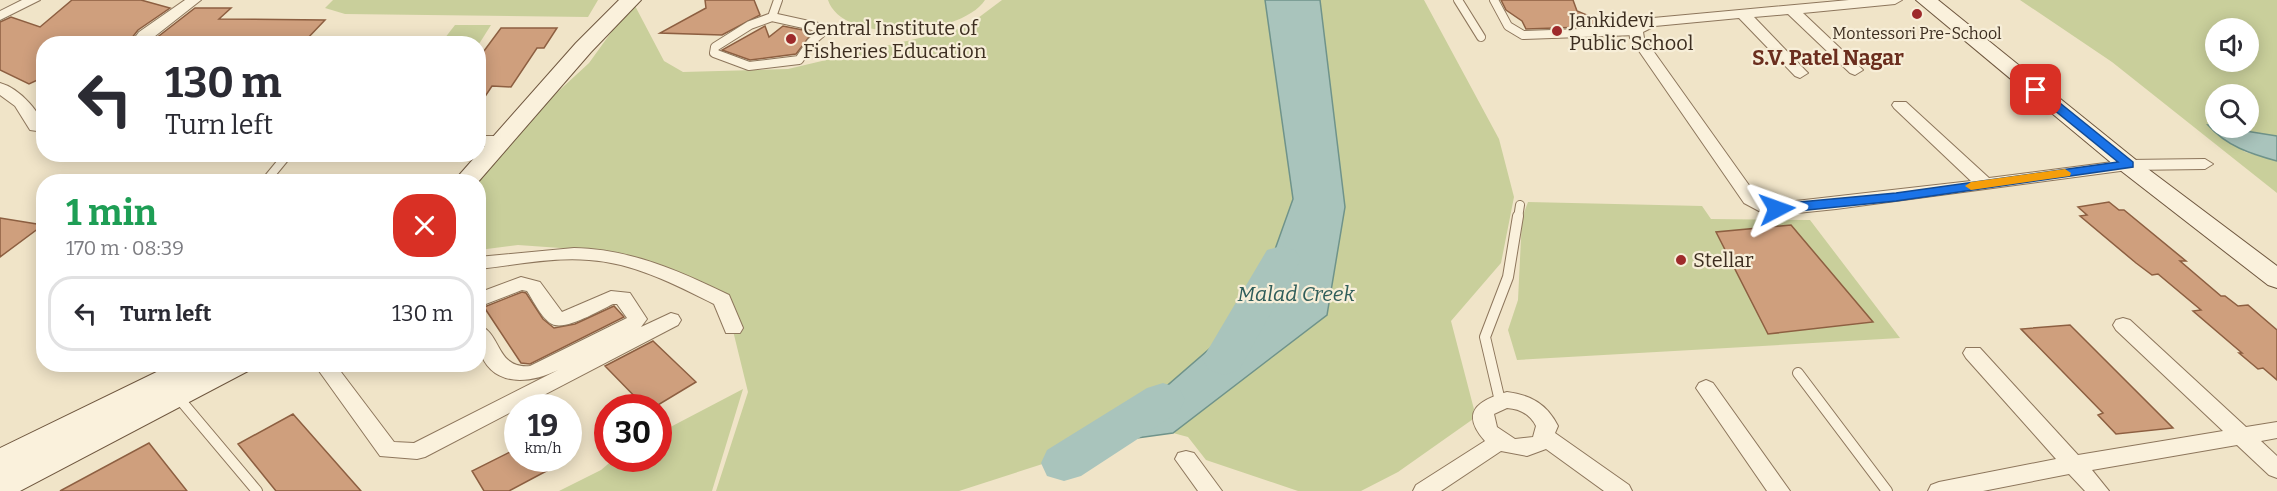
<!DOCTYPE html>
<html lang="en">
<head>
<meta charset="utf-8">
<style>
  :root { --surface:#fff; --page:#f2f2f3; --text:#2b2b33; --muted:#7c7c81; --line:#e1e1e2 }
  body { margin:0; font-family:Bitter,serif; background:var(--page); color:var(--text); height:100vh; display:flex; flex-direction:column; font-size:22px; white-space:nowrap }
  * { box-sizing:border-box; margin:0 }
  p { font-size:20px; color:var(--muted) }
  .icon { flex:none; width:33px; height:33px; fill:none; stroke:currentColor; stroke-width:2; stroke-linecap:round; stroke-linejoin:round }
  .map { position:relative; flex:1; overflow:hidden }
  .side { position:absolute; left:36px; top:174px; width:450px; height:198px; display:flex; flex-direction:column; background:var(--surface); border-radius:24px; box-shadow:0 3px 15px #0003 }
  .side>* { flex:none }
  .hud { position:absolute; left:36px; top:36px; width:450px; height:126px; border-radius:24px; box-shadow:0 3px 15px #0003; background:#fff; color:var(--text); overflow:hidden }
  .fabs { position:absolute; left:2205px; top:18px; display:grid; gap:12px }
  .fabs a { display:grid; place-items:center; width:54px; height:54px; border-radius:50%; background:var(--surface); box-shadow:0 3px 15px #0003; font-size:30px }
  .speed { position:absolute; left:504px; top:394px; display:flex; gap:12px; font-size:30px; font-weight:700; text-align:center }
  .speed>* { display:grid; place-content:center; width:78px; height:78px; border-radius:50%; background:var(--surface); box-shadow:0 3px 15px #0003; line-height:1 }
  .speed small { font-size:15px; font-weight:400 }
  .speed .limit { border:9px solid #d22; background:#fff; color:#111 }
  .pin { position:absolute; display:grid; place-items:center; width:51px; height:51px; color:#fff; margin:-26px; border-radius:12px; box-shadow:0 3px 9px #0006 }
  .me { position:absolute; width:66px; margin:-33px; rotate:86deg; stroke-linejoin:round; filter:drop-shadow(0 0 4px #0008) }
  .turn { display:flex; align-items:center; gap:21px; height:126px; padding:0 30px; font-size:27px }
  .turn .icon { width:78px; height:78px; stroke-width:2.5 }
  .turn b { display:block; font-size:42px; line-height:51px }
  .round { display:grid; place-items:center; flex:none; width:63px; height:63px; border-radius:24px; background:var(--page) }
  .head { display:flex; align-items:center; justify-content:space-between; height:102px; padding:0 30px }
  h1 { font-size:36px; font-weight:700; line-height:45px; color:#1e9e55 }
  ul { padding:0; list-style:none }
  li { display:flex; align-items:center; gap:18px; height:75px; margin:0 12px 9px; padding:0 18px; border:3px solid var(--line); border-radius:24px }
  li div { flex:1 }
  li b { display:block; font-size:22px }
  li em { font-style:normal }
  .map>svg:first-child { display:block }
</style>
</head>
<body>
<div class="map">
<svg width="2277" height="491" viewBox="0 0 2277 491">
  <rect width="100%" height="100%" fill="#f0e4c8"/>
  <!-- green -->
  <path fill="#c9cf9b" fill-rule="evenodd" d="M 333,0 L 598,0 L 588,17 L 345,14 L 325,8 Z
    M 828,0 L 985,0 C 962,36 843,46 828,0 Z
    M 1002,0 L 1265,0 L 1293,199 L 1253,311 L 1101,443 L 1083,451 L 959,491 L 716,491 L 748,392 L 725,298 L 603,251 L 518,245 L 479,250 L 478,182 L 460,182 L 589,63 L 633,2 L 664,61 L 683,72 L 788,69 L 966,27 Z
    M 1320,0 L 1424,0 L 1499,139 L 1514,197 L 1501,263 L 1451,321 L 1476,417 L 1398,472 L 1361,491 L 1298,491 L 1206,460 L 1188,437 L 1173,433 L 1327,315 L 1330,90 Z
    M 2020,0 L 2277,0 L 2277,136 L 2219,128 L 2248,128 L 2248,94 L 2216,94 L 2215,127 L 2209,125 L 2245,152 L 2277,161 L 2277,193 L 2112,62 ZM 2216,28 L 2248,28 L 2248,62 L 2216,62 Z
    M 455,25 L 491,25 L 479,44 L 441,43 Z
    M 1528,202 L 1702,206 L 1711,219 L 1810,220 L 1900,338 L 1517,360 L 1508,330 L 1518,300 L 1522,218 Z
    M 743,389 L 712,491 L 559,491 L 601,470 L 614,459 L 658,459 L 659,433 Z"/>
  <!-- water -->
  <path fill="#a9c4bc" stroke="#6f938a" stroke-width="1.5" d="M 1265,0 L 1320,0 L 1345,207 L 1327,315 L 1173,433 L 1101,443 L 1253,311 L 1293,199 Z
    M 2208,125 L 2277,136 L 2277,161 C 2251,154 2226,146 2208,125 Z"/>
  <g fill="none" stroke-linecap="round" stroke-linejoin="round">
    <!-- river -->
    <path fill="#a9c4bc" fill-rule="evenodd" d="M 1281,246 L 1295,250 L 1301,259 L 1239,370 L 1224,375 L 1209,370 L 1202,359 L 1209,348 L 1267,250 Z
      M 1163,383 L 1179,388 L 1185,400 L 1179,412 L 1081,476 L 1064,481 L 1047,476 L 1041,463 L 1047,450 L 1147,388 Z"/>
  </g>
  <!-- building -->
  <path fill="#cf9f7d" stroke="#8d5f41" stroke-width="1.5" d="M 72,0 L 141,0 L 170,8 L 138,30 L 131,39 L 76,38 L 88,44 L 44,44 L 44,77 L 29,84 L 0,70 L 0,22 L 11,17 L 40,27 Z
    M 705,0 L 754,0 L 760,15 L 722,35 L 660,33 L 706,8 Z
    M 1501,0 L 1573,0 L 1577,11 L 1613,26 L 1526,29 L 1522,21 L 1506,10 Z
    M 195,8 L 231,8 L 219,19 L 325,20 L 305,41 L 155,39 Z
    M 765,26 L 769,37 L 783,26 L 813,32 L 796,54 L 750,60 L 722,50 Z
    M 501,28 L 557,28 L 544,48 L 537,48 L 511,87 L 492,86 L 478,107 L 478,59 Z
    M 2109,202 L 2119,210 L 2124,210 L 2186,261 L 2180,261 L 2221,296 L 2225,296 L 2238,306 L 2248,305 L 2277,330 L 2277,380 L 2263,368 L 2258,369 L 2239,353 L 2242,353 L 2193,311 L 2201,310 L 2158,274 L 2152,275 L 2136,263 L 2080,216 L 2087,215 L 2078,207 Z
    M 0,218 L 43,225 L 0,257 Z
    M 1791,225 L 1813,251 L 1873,322 L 1768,334 L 1716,232 Z
    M 522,292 L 526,293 L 543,319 L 554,328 L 575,324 L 614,306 L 624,317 L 530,364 L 521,363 L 484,307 Z
    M 2070,325 L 2173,428 L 2116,434 L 2098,415 L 2103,413 L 2021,329 Z
    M 653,341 L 696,382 L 653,408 L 646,408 L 605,366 Z
    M 293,414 L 361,491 L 276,491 L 238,444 Z
    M 149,443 L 187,491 L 60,491 Z
    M 518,448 L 518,459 L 569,459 L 509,491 L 484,491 L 472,471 Z"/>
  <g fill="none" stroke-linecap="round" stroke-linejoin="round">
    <defs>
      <path id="lane-far1" d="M 1458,0 L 1481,37
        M 1494,0 L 1508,26 L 1523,35 L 1636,31
        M 772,17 L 822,28 L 824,31 L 811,42 L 799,60 L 749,66 L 714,53 L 715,47 L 750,25 Z
        M 772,17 L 778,0
        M 265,182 L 288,154
        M 1518,218 L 1520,205"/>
      <path id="lane" d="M 44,339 L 44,343
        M 1798,373 L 1887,491
        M 177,396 L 257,491
        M 1500,401 L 1485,337 L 1508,277 L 1518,216"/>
      <path id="street" d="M 22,0 L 40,0 L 0,20 L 0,11 Z
        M 185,0 L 201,0 L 145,44 L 130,44 L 139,32 Z
        M 1849,0 L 1902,0 L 1895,4 L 1803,13 L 1860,67 L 1863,70 L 1855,75 L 1850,73 L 1788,14 L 1754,17 L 1805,70 L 1808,73 L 1800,78 L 1795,76 L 1739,18 L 1655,26 L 1643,32 L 1644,38 L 1756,195 L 1777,203 L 1971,181 L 1894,108 L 1892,105 L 1894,102 L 1906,102 L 1989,178 L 2128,160 L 2205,159 L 2213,164 L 2205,169 L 2128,170 L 1836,209 L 1777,215 L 1759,211 L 1744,203 L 1630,38 L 1629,31 L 1636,23 L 1653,18 Z
        M 0,83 C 19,88 44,114 44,132 L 30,130 L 15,106 L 0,95 Z
        M 478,136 L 498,136 L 506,141 L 498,146 L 478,146 Z
        M 574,248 C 630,249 680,271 729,295 L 743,328 L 740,333 L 726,333 L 714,304 C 674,284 634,263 589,260 C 552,257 515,265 478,269 L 478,257 Z
        M 521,277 L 540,282 L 562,312 L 611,291 L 630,293 L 647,319 L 641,327 L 671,313 L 678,315 L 681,320 L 678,325 L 425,457 L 417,459 L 380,456 L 314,364 L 335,364 L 394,442 L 414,443 L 558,370 C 529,384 491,388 479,349 C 477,342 478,332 478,325 C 502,332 495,369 530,366 L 627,318 L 617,304 L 613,304 C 600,310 566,331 552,324 C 542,319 533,300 527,291 L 522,290 L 478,307 L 478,293 Z
        M 2123,318 L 2130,320 L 2246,427 L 2277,422 L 2277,438 L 2261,441 L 2277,456 L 2277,478 L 2269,475 L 2237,445 L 2092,470 L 2109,491 L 2085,491 L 2069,474 L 1983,491 L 1928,491 L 1931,485 L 1939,482 L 2056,459 L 1966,358 L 1963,353 L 1966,348 L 1980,348 L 2078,455 L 2223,431 L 2116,330 L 2113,325 L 2116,320 Z
        M 1706,380 L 1713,383 L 1790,491 L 1767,491 L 1696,388 L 1699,383 Z
        M 1507,392 C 1531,395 1547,404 1558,426 L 1555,433 L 1629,485 L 1632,491 L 1604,491 L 1546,449 L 1527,456 L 1501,451 L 1441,491 L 1413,491 L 1416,485 L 1485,441 C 1459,412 1479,400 1507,392 ZM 1507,408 C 1520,409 1530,414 1536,426 L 1533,437 L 1515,439 L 1497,427 L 1494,414 Z
        M 1186,451 L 1194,453 L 1222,491 L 1198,491 L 1175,459 L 1178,453 Z"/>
      <path id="secondary" d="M 619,0 L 641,0 L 591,52 L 478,182 L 453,182 L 576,43 Z
        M 1916,0 L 1938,0 L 2136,160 L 2277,266 L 2277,288 L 2268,285 L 2120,170 Z
        M 173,364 L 252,364 L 248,371 L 20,491 L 0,491 L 0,448 Z"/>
    </defs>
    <!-- lane-far1 casing -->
    <use href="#lane-far1" stroke="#8d765c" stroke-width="10"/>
    <!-- lane casing -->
    <use href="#lane" stroke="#8d765c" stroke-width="12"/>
    <!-- street casing -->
    <use href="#street" stroke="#8d765c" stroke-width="2"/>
    <!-- secondary casing -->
    <use href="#secondary" stroke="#6f573f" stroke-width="2"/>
    <!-- lane-far1 -->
    <use href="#lane-far1" stroke="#faf1dc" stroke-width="8"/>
    <!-- lane -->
    <use href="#lane" stroke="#faf1dc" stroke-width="10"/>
    <!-- street -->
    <use href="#street" fill="#faf1dc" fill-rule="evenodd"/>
    <!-- secondary -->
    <use href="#secondary" fill="#faf1dc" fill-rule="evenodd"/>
  </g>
  <!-- route -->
  <path fill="#1a73e8" stroke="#114b97" stroke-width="1.5" d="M 2032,87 L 2040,87 L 2133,162 L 2133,167 L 1896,201 L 1777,213 L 1770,209 L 1777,204 L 1896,193 L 2118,162 L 2032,92 Z"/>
  <!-- slow -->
  <path fill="#f59e0b" d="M 2065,169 L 2071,173 L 2070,176 L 1971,190 L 1965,186 L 1971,182 Z"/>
  <!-- markers -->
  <g fill="#9e2a2b" stroke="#f7eed8" stroke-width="2">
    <circle cx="1917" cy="14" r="6"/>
    <circle cx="1557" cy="31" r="6"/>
    <circle cx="791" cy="39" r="6"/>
    <circle cx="1681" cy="260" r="6"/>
  </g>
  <g text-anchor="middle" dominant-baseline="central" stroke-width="4.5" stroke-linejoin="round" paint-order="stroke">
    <!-- far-poi labels -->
    <g font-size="16" fill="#3d2e20" stroke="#f7eed8">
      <text x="1917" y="33">Montessori Pre-School</text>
    </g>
    <!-- poi labels -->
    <g font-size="20" fill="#3d2e20" stroke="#f7eed8" text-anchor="start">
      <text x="1569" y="20">Jankidevi<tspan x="1569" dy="23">Public School</tspan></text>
      <text x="803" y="28">Central Institute of<tspan x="803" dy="23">Fisheries Education</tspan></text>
      <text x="1693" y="260">Stellar</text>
    </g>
    <!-- neighbourhood labels -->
    <g font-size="21" font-weight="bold" fill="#6b2e1e" stroke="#f7eed8">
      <text x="1828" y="58">S.V. Patel Nagar</text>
    </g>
    <!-- water labels -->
    <g font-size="21" font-style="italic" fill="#2f5d5a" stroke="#f7eed8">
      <text x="1296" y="294">Malad Creek</text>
    </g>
  </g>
</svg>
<div class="fabs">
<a><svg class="icon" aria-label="sound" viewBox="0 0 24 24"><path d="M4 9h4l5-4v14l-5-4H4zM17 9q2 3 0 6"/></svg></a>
<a><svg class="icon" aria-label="search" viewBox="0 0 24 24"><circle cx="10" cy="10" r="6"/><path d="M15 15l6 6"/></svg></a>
</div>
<div class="speed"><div>19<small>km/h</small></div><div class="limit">30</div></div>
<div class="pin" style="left:2036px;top:90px;background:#d93025"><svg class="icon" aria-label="arrive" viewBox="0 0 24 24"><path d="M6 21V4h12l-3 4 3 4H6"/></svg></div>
<svg class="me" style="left:1777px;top:209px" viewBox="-20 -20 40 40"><path d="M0-17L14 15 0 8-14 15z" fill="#1a73e8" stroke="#fff" stroke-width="4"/></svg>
<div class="hud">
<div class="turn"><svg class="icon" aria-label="left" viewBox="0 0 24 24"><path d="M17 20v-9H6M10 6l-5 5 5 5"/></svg><div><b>130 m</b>Turn left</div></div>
</div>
<section class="side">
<div class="head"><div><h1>1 min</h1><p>170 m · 08:39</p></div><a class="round" style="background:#d93025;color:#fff"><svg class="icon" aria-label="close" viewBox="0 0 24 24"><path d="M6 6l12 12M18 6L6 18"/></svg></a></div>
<ul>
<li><svg class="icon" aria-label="left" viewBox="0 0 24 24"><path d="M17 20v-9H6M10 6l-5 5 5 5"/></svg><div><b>Turn left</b></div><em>130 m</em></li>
</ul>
</section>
</div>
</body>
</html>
